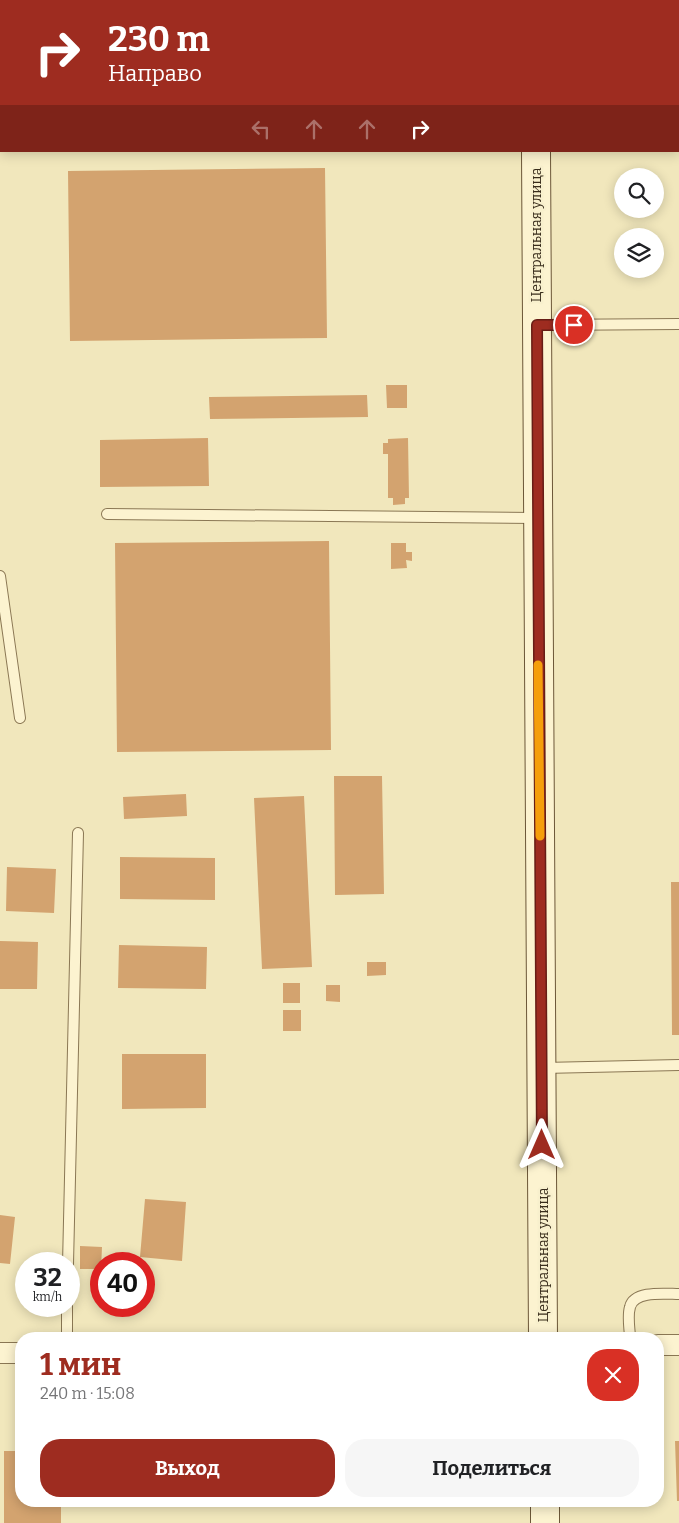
<!DOCTYPE html>
<html lang="ru">
<head>
<meta charset="utf-8">
<style>
  :root { --surface:#fff; --page:#f6f6f6; --text:#202124; --muted:#757577; --accent:#9e2c20 }
  body { margin:0; font-family:Bitter,serif; background:var(--page); color:var(--text); height:100vh; display:flex; flex-direction:column; font-size:19px; white-space:nowrap }
  * { box-sizing:border-box; margin:0 }
  p { font-size:16px; color:var(--muted) }
  .icon { flex:none; width:28px; height:28px; fill:none; stroke:currentColor; stroke-width:2; stroke-linecap:round; stroke-linejoin:round }
  .map { position:relative; flex:1; overflow:hidden }
  .details { position:absolute; left:15px; top:1332px; width:649px; height:175px; display:flex; flex-direction:column; background:var(--surface); border-radius:20px; box-shadow:0 2px 12px #0003 }
  .details>* { flex:none }
  .banner { position:absolute; left:0px; top:0px; width:680px; height:152px; box-shadow:0 2px 12px #0003; background:#9e2c20; color:#fff; overflow:hidden }
  .buttons { position:absolute; left:614px; top:168px; display:grid; gap:10px }
  .buttons a { display:grid; place-items:center; width:50px; height:50px; border-radius:50%; background:var(--surface); box-shadow:0 2px 12px #0003; font-size:25px }
  .speed { position:absolute; left:15px; top:1252px; display:flex; gap:10px; font-size:25px; font-weight:700; text-align:center }
  .speed>* { display:grid; place-content:center; width:65px; height:65px; border-radius:50%; background:var(--surface); box-shadow:0 2px 12px #0003; line-height:1 }
  .speed small { font-size:12px; font-weight:400 }
  .speed .limit { border:8px solid #d22; background:#fff; color:#111 }
  .pin { position:absolute; display:grid; place-items:center; width:42px; height:42px; color:#fff; margin:-21px; border:2px solid #fff; border-radius:50%; box-shadow:0 1px 5px #0007 }
  .me { position:absolute; width:55px; margin:-28px; rotate:0deg; stroke-linejoin:round; filter:drop-shadow(0 0 4px #0008) }
  .turn { display:flex; align-items:center; gap:18px; height:105px; padding:0 25px; font-size:22px }
  .turn .icon { width:65px; height:65px; stroke-width:2.5 }
  .turn b { display:block; font-size:35px; line-height:42px }
  .lanes { display:flex; align-items:center; height:48px; padding:0 25px; background:#0003; justify-content:center; gap:25px; direction:ltr }
  .lanes .off { opacity:.35 }
  .round { display:grid; place-items:center; flex:none; width:52px; height:52px; border-radius:20px; background:var(--page) }
  .summary { display:flex; align-items:center; justify-content:space-between; height:85px; padding:0 25px }
  h1 { font-size:30px; font-weight:700; line-height:38px; color:var(--accent) }
  .action { display:flex; gap:10px; margin-top:auto; padding:10px 25px }
  .action a { flex:1; height:58px; border-radius:20px; background:var(--accent); color:#fff; font-size:20px; font-weight:700; line-height:58px; text-align:center }
  .action a+a { background:var(--page); color:var(--text) }
  .map>svg:first-child { display:block }
</style>
</head>
<body>
<div class="map">
<svg width="679" height="1523" viewBox="0 0 679 1523">
  <rect width="100%" height="100%" fill="#f1e7bc"/>
  <!-- building -->
  <path fill="#d3a36f" d="M 325,168 L 327,338 L 70,341 L 68,171 Z
    M 386,385 L 407,385 L 407,408 L 387,408 Z
    M 367,395 L 368,417 L 210,419 L 209,397 Z
    M 208,438 L 209,486 L 100,487 L 100,440 Z
    M 408,438 L 409,498 L 405,498 L 405,504 L 393,505 L 393,498 L 388,498 L 388,454 L 383,454 L 383,443 L 388,443 L 388,439 Z
    M 329,541 L 331,750 L 117,752 L 115,543 Z
    M 391,543 L 406,543 L 406,552 L 412,552 L 412,561 L 406,560 L 407,568 L 391,569 Z
    M 334,776 L 382,776 L 384,894 L 335,895 Z
    M 186,794 L 187,816 L 124,819 L 123,797 Z
    M 304,796 L 312,967 L 262,969 L 254,798 Z
    M 120,857 L 215,858 L 215,900 L 120,899 Z
    M 7,867 L 56,869 L 54,913 L 6,911 Z
    M 671,882 L 679,882 L 679,1035 L 672,1035 Z
    M 0,941 L 38,942 L 37,989 L 0,989 Z
    M 119,945 L 207,947 L 206,989 L 118,988 Z
    M 367,962 L 386,962 L 386,975 L 367,976 Z
    M 283,983 L 300,983 L 300,1003 L 283,1003 Z
    M 326,985 L 340,985 L 340,1002 L 326,1001 Z
    M 283,1010 L 301,1010 L 301,1031 L 283,1031 Z
    M 122,1054 L 206,1054 L 206,1108 L 122,1109 Z
    M 145,1199 L 186,1202 L 182,1261 L 140,1257 Z
    M 0,1215 L 15,1217 L 10,1264 L 0,1263 Z
    M 80,1246 L 102,1247 L 101,1269 L 80,1269 Z
    M 675,1441 L 679,1441 L 679,1501 L 677,1501 Z
    M 4,1451 L 21,1451 L 21,1501 L 61,1501 L 61,1523 L 4,1523 Z"/>
  <g fill="none" stroke-linecap="round" stroke-linejoin="round">
    <defs>
      <path id="lane" d="M 538,325 L 679,324
        M 107,514 L 536,518
        M 0,576 L 20,718
        M 543,1068 L 679,1065
        M 68,1264 L 78,833
        M 67,1339 L 67,1306
        M 630,1339 C 630,1329 627,1317 630,1307 C 634,1290 666,1294 679,1294"/>
      <path id="street" d="M 658,1345 L 679,1345
        M 0,1353 L 21,1353"/>
      <path id="secondary" d="M 535,0 L 535,1
        M 536,151 L 543,1339
        M 545,1501 L 545,1523"/>
    </defs>
    <!-- lane casing -->
    <use href="#lane" stroke="#8a7754" stroke-width="12"/>
    <!-- street casing -->
    <use href="#street" stroke="#8a7754" stroke-width="22"/>
    <!-- secondary casing -->
    <use href="#secondary" stroke="#6c5738" stroke-width="30"/>
    <!-- lane -->
    <use href="#lane" stroke="#fcf3d0" stroke-width="10"/>
    <!-- street -->
    <use href="#street" stroke="#fcf3d0" stroke-width="20"/>
    <!-- secondary -->
    <use href="#secondary" stroke="#fcf3d0" stroke-width="28"/>
  </g>
  <g fill="none" stroke-linecap="round" stroke-linejoin="round">
    <defs>
      <path id="route" d="M 542,1145 L 537,325 L 574,325"/>
    </defs>
    <!-- route casing -->
    <use href="#route" stroke="#671d15" stroke-width="12"/>
    <!-- route -->
    <use href="#route" stroke="#9e2c20" stroke-width="9"/>
    <!-- slow -->
    <path stroke="#f59e0b" stroke-width="9" d="M 538,665 L 540,836"/>
  </g>
  <g text-anchor="middle" dominant-baseline="central" stroke-width="5" stroke-linejoin="round" paint-order="stroke">
    <!-- street labels -->
    <g font-size="14" fill="#382c1b" stroke="#f8f0cd">
      <text transform="translate(536 235) rotate(-90)">Центральная улица</text>
      <text transform="translate(543 1255) rotate(-90)">Центральная улица</text>
    </g>
  </g>
</svg>
<div class="buttons">
<a><svg class="icon" aria-label="search" viewBox="0 0 24 24"><circle cx="10" cy="10" r="6"/><path d="M15 15l6 6"/></svg></a>
<a><svg class="icon" aria-label="layers" viewBox="0 0 24 24"><path d="M12 4l9 5-9 5-9-5zM3 14l9 5 9-5"/></svg></a>
</div>
<div class="speed"><div>32<small>km/h</small></div><div class="limit">40</div></div>
<div class="pin" style="left:574px;top:325px;background:#d93025"><svg class="icon" aria-label="arrive" viewBox="0 0 24 24"><path d="M6 21V4h12l-3 4 3 4H6"/></svg></div>
<svg class="me" style="left:542px;top:1145px" viewBox="-20 -20 40 40"><path d="M0-17L14 15 0 8-14 15z" fill="#9e2c20" stroke="#fff" stroke-width="4"/></svg>
<div class="banner">
<div class="turn"><svg class="icon" aria-label="right" viewBox="0 0 24 24"><path d="M7 20v-9h11M14 6l5 5-5 5"/></svg><div><b>230 m</b>Направо</div></div>
<div class="lanes"><svg class="icon off" aria-label="left" viewBox="0 0 24 24"><path d="M17 20v-9H6M10 6l-5 5 5 5"/></svg><svg class="icon off" aria-label="ahead" viewBox="0 0 24 24"><path d="M12 20V5M6 11l6-6 6 6"/></svg><svg class="icon off" aria-label="ahead" viewBox="0 0 24 24"><path d="M12 20V5M6 11l6-6 6 6"/></svg><svg class="icon" aria-label="right" viewBox="0 0 24 24"><path d="M7 20v-9h11M14 6l5 5-5 5"/></svg></div>
</div>
<section class="details">
<div class="summary"><div><h1>1 мин</h1><p>240 m · 15:08</p></div><a class="round" style="background:#d93025;color:#fff"><svg class="icon" aria-label="close" viewBox="0 0 24 24"><path d="M6 6l12 12M18 6L6 18"/></svg></a></div>
<div class="action"><a>Выход</a><a>Поделиться</a></div>
</section>
</div>
</body>
</html>
